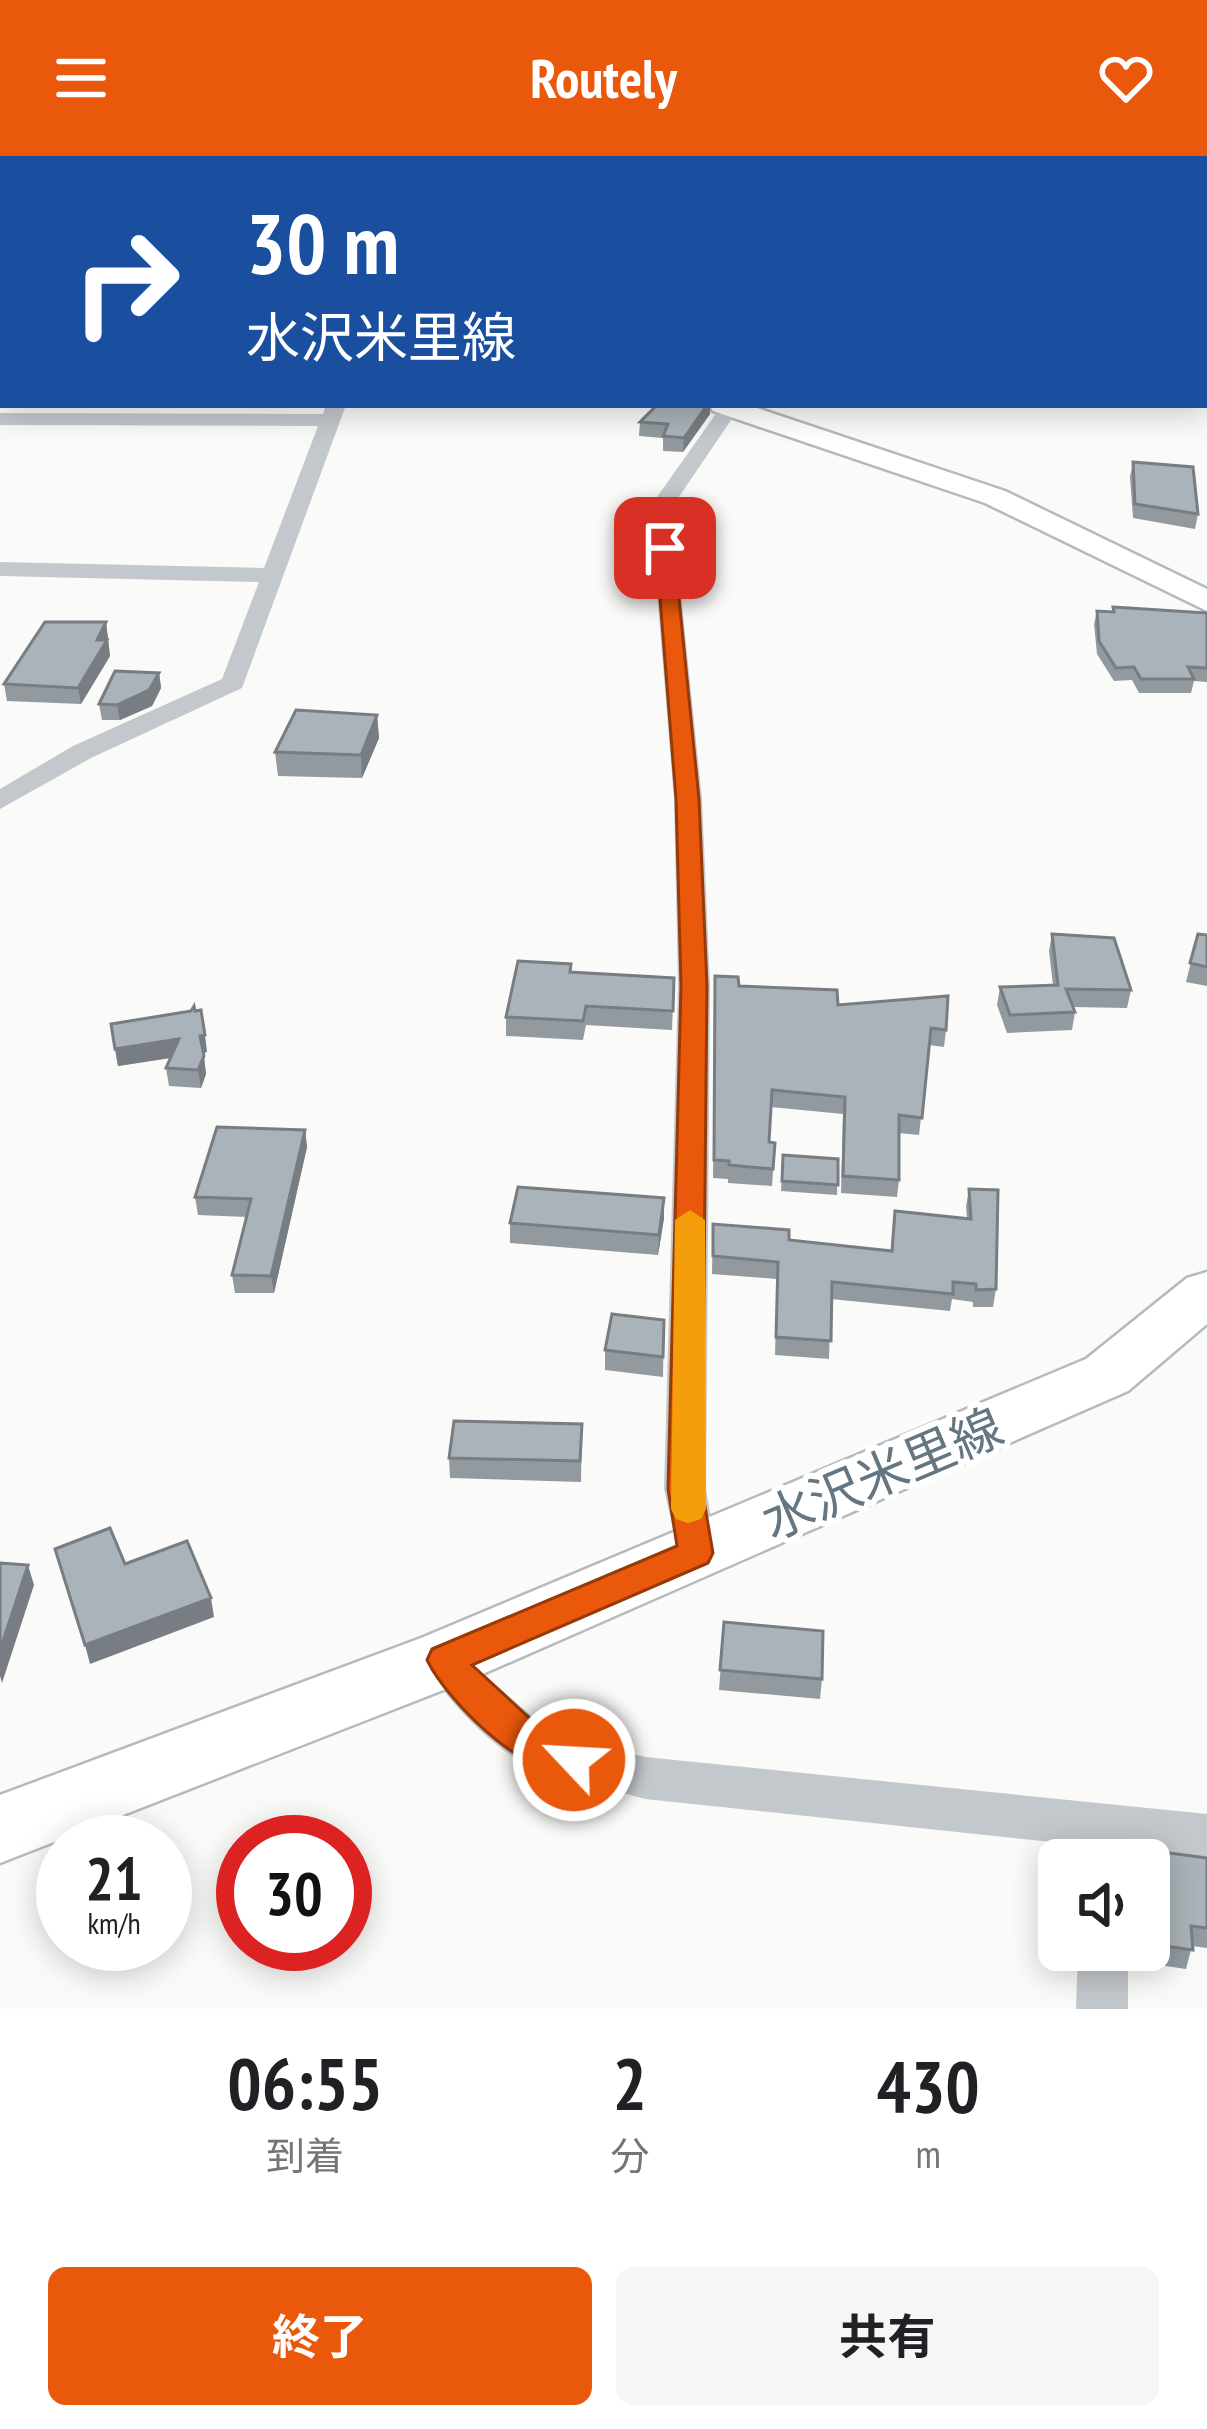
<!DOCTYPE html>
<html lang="ja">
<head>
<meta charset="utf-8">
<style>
  :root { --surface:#fff; --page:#f6f6f6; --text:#202124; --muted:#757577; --accent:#ea580c }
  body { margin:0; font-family:"PT Sans Narrow","Noto Sans JP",sans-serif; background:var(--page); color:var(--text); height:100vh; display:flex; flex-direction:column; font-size:45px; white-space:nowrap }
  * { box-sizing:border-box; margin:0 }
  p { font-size:39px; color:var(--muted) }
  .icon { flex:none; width:66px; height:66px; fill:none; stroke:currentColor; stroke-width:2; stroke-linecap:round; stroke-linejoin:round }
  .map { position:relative; height:1853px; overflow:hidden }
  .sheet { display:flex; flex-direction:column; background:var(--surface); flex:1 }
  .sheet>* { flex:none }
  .hud { position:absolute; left:0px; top:0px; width:1209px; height:252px; box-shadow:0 6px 30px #0003; background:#1a4fa0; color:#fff; overflow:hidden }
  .buttons { position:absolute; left:1038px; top:1683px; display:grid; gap:24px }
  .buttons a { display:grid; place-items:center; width:132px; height:132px; border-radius:18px; background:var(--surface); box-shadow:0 6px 30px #0003; font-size:60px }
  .speed { position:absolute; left:36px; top:1659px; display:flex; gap:24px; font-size:60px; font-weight:700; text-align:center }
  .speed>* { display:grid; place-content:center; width:156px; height:156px; border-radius:50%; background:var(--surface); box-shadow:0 6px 30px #0003; line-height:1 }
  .speed small { font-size:30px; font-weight:400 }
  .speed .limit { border:18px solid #d22; background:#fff; color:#111 }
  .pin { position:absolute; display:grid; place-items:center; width:102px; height:102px; color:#fff; margin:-51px; border-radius:24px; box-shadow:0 6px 18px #0006 }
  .me { position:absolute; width:132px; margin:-66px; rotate:295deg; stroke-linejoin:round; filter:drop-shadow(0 0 9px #0008) }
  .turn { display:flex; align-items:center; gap:42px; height:252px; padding:0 48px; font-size:54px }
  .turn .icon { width:156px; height:156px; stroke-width:2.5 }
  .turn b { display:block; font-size:84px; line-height:102px }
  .eta { display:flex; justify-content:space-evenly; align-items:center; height:204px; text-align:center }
  .eta b { font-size:72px; font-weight:700; line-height:84px }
  .action { display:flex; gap:24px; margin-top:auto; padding:24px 48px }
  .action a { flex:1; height:138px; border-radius:18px; background:var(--accent); color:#fff; font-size:48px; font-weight:700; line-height:138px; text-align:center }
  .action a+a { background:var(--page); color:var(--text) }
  header { display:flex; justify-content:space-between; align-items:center; height:156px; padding:0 48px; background:var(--accent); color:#fff; font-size:54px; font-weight:700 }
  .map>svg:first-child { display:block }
</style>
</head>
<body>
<header><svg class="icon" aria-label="menu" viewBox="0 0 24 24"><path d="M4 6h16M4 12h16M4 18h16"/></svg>Routely<svg class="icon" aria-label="heart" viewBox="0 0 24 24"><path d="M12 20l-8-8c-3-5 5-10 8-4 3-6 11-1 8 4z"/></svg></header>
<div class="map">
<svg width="1207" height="1853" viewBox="0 0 1207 1853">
  <rect width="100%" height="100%" fill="#fafaf8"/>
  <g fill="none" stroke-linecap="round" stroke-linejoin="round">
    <defs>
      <path id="secondary" d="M 0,0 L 9,3 L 3,3 L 3,14 Z
        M 709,249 L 748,249 L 1005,335 L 1207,433 L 1207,455 L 985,347 L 713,255 Z"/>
      <path id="primary" d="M 1207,1116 L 1207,1168 L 1128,1235 L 469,1524 L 0,1707 L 0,1639 L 421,1482 L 1086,1203 L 1187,1122 Z"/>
      <path id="highway" d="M 831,0 L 861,0 L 864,3 L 834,3 Z
        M 1206,142 L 1207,142 L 1207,160 L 1206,160 Z"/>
    </defs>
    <!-- secondary casing -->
    <use href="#secondary" stroke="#b3babf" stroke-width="5"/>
    <!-- primary casing -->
    <use href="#primary" stroke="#b5babe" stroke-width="5"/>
    <!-- highway casing -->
    <use href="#highway" stroke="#b4b9bd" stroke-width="5"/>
    <!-- street -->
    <path fill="#c3c8cc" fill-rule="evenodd" d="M 766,0 L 783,0 L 785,3 L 768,3 Z
      M 918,0 L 936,0 L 938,3 L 920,3 Z
      M 1206,17 L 1207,17 L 1207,25 L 1206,25 Z
      M 0,37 L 3,38 L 3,48 L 0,47 Z
      M 1206,48 L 1207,48 L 1207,58 L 1206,58 Z
      M 1206,86 L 1207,86 L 1207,97 L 1206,97 Z
      M 1206,168 L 1207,168 L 1207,178 L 1206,178 Z
      M 326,249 L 346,249 L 242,532 L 91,602 L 0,653 L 0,633 L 73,590 L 222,523 L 259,426 L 0,420 L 0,406 L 264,412 L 318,270 L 0,269 L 0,257 L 323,258 Z
      M 722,249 L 740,251 L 672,351 L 702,643 L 710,830 L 706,1333 L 717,1397 L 711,1409 L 696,1414 L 681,1409 L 664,1333 L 678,830 L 674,643 L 650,351 Z
      M 445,1484 L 461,1490 L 488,1522 L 551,1577 L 645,1601 L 1207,1658 L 1207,1702 L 1128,1694 L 1128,1704 L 1080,1704 L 1080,1689 L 645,1643 L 538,1614 C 499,1600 441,1540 423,1503 L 429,1490 Z
      M 1078,1794 L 1128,1794 L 1128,1853 L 1076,1853 Z"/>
    <!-- secondary -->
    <use href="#secondary" fill="#fff" fill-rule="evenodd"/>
    <!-- primary -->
    <use href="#primary" fill="#fff" fill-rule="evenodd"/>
    <!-- highway -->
    <use href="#highway" fill="#fff" fill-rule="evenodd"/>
  </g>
  <!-- wall -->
  <path fill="#929a9f" d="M 657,249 L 710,249 L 710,258 L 683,296 L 663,295 L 663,282 L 639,280 L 640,266 Z
    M 1133,306 L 1198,358 L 1195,373 L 1133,362 L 1130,321 Z
    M 1113,451 L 1207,457 L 1207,526 L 1194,525 L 1191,537 L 1139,537 L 1132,524 L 1114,525 L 1097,498 L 1094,468 L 1097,455 L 1112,456 Z
    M 106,466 L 110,500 L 81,548 L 7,545 L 4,528 Z
    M 159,517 L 161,532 L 152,550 L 120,564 L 102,564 L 99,548 Z
    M 377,559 L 379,582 L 362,622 L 278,620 L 275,596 Z
    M 1052,778 L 1131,834 L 1127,852 L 1073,851 L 1075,856 L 1072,874 L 1007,877 L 997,849 L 1000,831 L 1053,829 L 1049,795 Z
    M 1198,778 L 1207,779 L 1207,830 L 1186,826 Z
    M 715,820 L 739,830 L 838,849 L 946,874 L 944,891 L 929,889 L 919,979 L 899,977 L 899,1024 L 897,1041 L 841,1037 L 843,958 L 771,951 L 769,986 L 775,987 L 772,1030 L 728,1027 L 728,1023 L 713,1022 Z
    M 674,822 L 672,874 L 586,869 L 583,884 L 506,880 L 506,861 Z
    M 111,868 L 207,896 L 203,897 L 206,918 L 201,932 L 169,930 L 166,912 L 171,902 L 118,910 Z
    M 305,974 L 307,991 L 274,1137 L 235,1137 L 232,1119 L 247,1061 L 198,1059 L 195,1041 Z
    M 783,999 L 838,1003 L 837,1039 L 781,1035 Z
    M 969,1033 L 996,1133 L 993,1151 L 973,1151 L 973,1146 L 952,1143 L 950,1155 L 831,1143 L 829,1203 L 775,1199 L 777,1123 L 712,1118 L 713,1068 L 789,1084 L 891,1094 L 967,1063 L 966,1050 Z
    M 664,1042 L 664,1062 L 658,1099 L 510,1087 L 510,1067 Z
    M 664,1164 L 663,1221 L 605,1214 L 605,1194 Z
    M 582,1268 L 581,1326 L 450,1322 L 449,1302 Z
    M 724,1466 L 822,1523 L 820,1543 L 719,1534 Z
    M 1147,1694 L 1207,1702 L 1207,1792 L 1192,1790 L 1186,1813 L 1145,1807 L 1144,1794 L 1149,1794 L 1149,1704 L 1144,1704 Z"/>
  <!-- shaded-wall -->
  <path fill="#777d82" d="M 3,165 L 3,185 L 0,190 L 0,169 Z
    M 707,249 L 710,249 L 710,258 L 683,296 L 684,282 Z
    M 106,466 L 110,500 L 81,548 L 78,532 Z
    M 159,517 L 161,532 L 152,550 L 120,564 L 117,549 Z
    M 377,559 L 379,582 L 362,622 L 361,599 Z
    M 205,879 L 207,896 L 202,897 L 200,880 Z
    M 179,883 L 182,900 L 118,910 L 115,893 Z
    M 204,900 L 206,918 L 201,932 L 198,914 Z
    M 305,974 L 307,991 L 274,1137 L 271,1120 Z
    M 664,1042 L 664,1062 L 658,1099 L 659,1079 Z
    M 28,1409 L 34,1429 L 2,1527 L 0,1520 L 0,1494 Z
    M 211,1442 L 214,1461 L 90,1508 L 85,1489 Z"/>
  <!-- building -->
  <path fill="#aab3b9" stroke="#777d82" stroke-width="3" d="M 523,0 L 542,0 L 558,3 L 515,3 Z
    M 0,94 L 3,94 L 3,165 L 0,169 Z
    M 657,249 L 707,249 L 684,282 L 663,280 L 668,268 L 640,266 Z
    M 1133,306 L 1193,311 L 1198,358 L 1135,348 Z
    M 1113,451 L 1207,457 L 1207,512 L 1188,511 L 1194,523 L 1141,523 L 1134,511 L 1116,512 L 1099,485 L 1097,455 L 1114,456 Z
    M 45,466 L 106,466 L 97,484 L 107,484 L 78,532 L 4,528 Z
    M 115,515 L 159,517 L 149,534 L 117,549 L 99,548 Z
    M 296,554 L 377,559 L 361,599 L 275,596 Z
    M 1052,778 L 1114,782 L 1131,834 L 1066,833 L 1075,856 L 1010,859 L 1000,831 L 1058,829 Z
    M 1198,778 L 1207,779 L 1207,811 L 1190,807 Z
    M 518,805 L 571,808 L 570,816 L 674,822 L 673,855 L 586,850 L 583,865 L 506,861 Z
    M 715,820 L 738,821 L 739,830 L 837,834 L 838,849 L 948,840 L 946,874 L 931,872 L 922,962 L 899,959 L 899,1024 L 843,1020 L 845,941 L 772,934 L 769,986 L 775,987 L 773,1013 L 729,1009 L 729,1005 L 714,1004 Z
    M 194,850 L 195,855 L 201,854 L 205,879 L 200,880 L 204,900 L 198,914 L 166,912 L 179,883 L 115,893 L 111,868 L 191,855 Z
    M 217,971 L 305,974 L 271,1120 L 232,1119 L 251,1043 L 195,1041 Z
    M 783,999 L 838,1003 L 838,1029 L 782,1025 Z
    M 518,1031 L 664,1042 L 659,1079 L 510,1067 Z
    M 969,1033 L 998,1034 L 996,1133 L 976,1134 L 976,1128 L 953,1126 L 953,1138 L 832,1126 L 831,1185 L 776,1181 L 778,1106 L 713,1100 L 713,1068 L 789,1074 L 789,1084 L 892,1095 L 895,1055 L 971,1063 Z
    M 612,1158 L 664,1164 L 663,1201 L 605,1194 Z
    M 454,1265 L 582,1268 L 580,1305 L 449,1302 Z
    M 110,1372 L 125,1408 L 187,1385 L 211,1442 L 85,1489 L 55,1393 Z
    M 0,1407 L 28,1409 L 0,1494 Z
    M 724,1466 L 823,1475 L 822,1523 L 720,1514 Z
    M 1147,1694 L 1207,1702 L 1207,1772 L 1191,1770 L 1193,1794 L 1151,1788 L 1149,1704 L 1147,1704 Z"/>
  <!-- route -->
  <path fill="#ea580c" stroke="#983908" stroke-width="3" d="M 665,387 L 674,392 L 699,643 L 707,830 L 702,1333 L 713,1397 L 708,1407 L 472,1509 L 549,1580 L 588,1591 L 593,1604 L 588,1616 C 535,1635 448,1547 427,1504 L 432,1493 L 677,1390 L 668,1333 L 681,830 L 676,643 L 656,392 Z"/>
  <!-- slow -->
  <path fill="#f59e0b" d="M 690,1054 L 705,1064 L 706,1353 L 701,1363 L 688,1367 L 676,1363 L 671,1353 L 675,1064 Z"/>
  <g text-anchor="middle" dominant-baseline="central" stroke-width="12" stroke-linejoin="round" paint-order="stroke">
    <!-- near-street labels -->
    <g font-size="51" fill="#657683" stroke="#fff">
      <text transform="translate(882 1317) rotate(-23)">水沢米里線</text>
    </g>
  </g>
</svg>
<div class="buttons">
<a><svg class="icon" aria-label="sound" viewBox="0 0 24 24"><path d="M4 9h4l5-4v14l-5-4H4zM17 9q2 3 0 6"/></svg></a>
</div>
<div class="speed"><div>21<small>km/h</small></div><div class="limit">30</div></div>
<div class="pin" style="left:665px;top:392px;background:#d93025"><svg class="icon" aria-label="arrive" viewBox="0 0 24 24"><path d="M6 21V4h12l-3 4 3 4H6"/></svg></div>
<svg class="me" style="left:574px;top:1604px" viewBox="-20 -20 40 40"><circle r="17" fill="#ea580c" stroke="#fff" stroke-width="3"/><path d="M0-11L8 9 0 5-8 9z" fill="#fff"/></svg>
<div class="hud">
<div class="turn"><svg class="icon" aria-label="right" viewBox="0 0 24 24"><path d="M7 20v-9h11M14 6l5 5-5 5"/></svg><div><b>30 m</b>水沢米里線</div></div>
</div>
</div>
<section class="sheet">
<div class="eta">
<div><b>06:55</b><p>到着</p></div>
<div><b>2</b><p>分</p></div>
<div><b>430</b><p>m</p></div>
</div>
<div class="action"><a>終了</a><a>共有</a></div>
</section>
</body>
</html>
